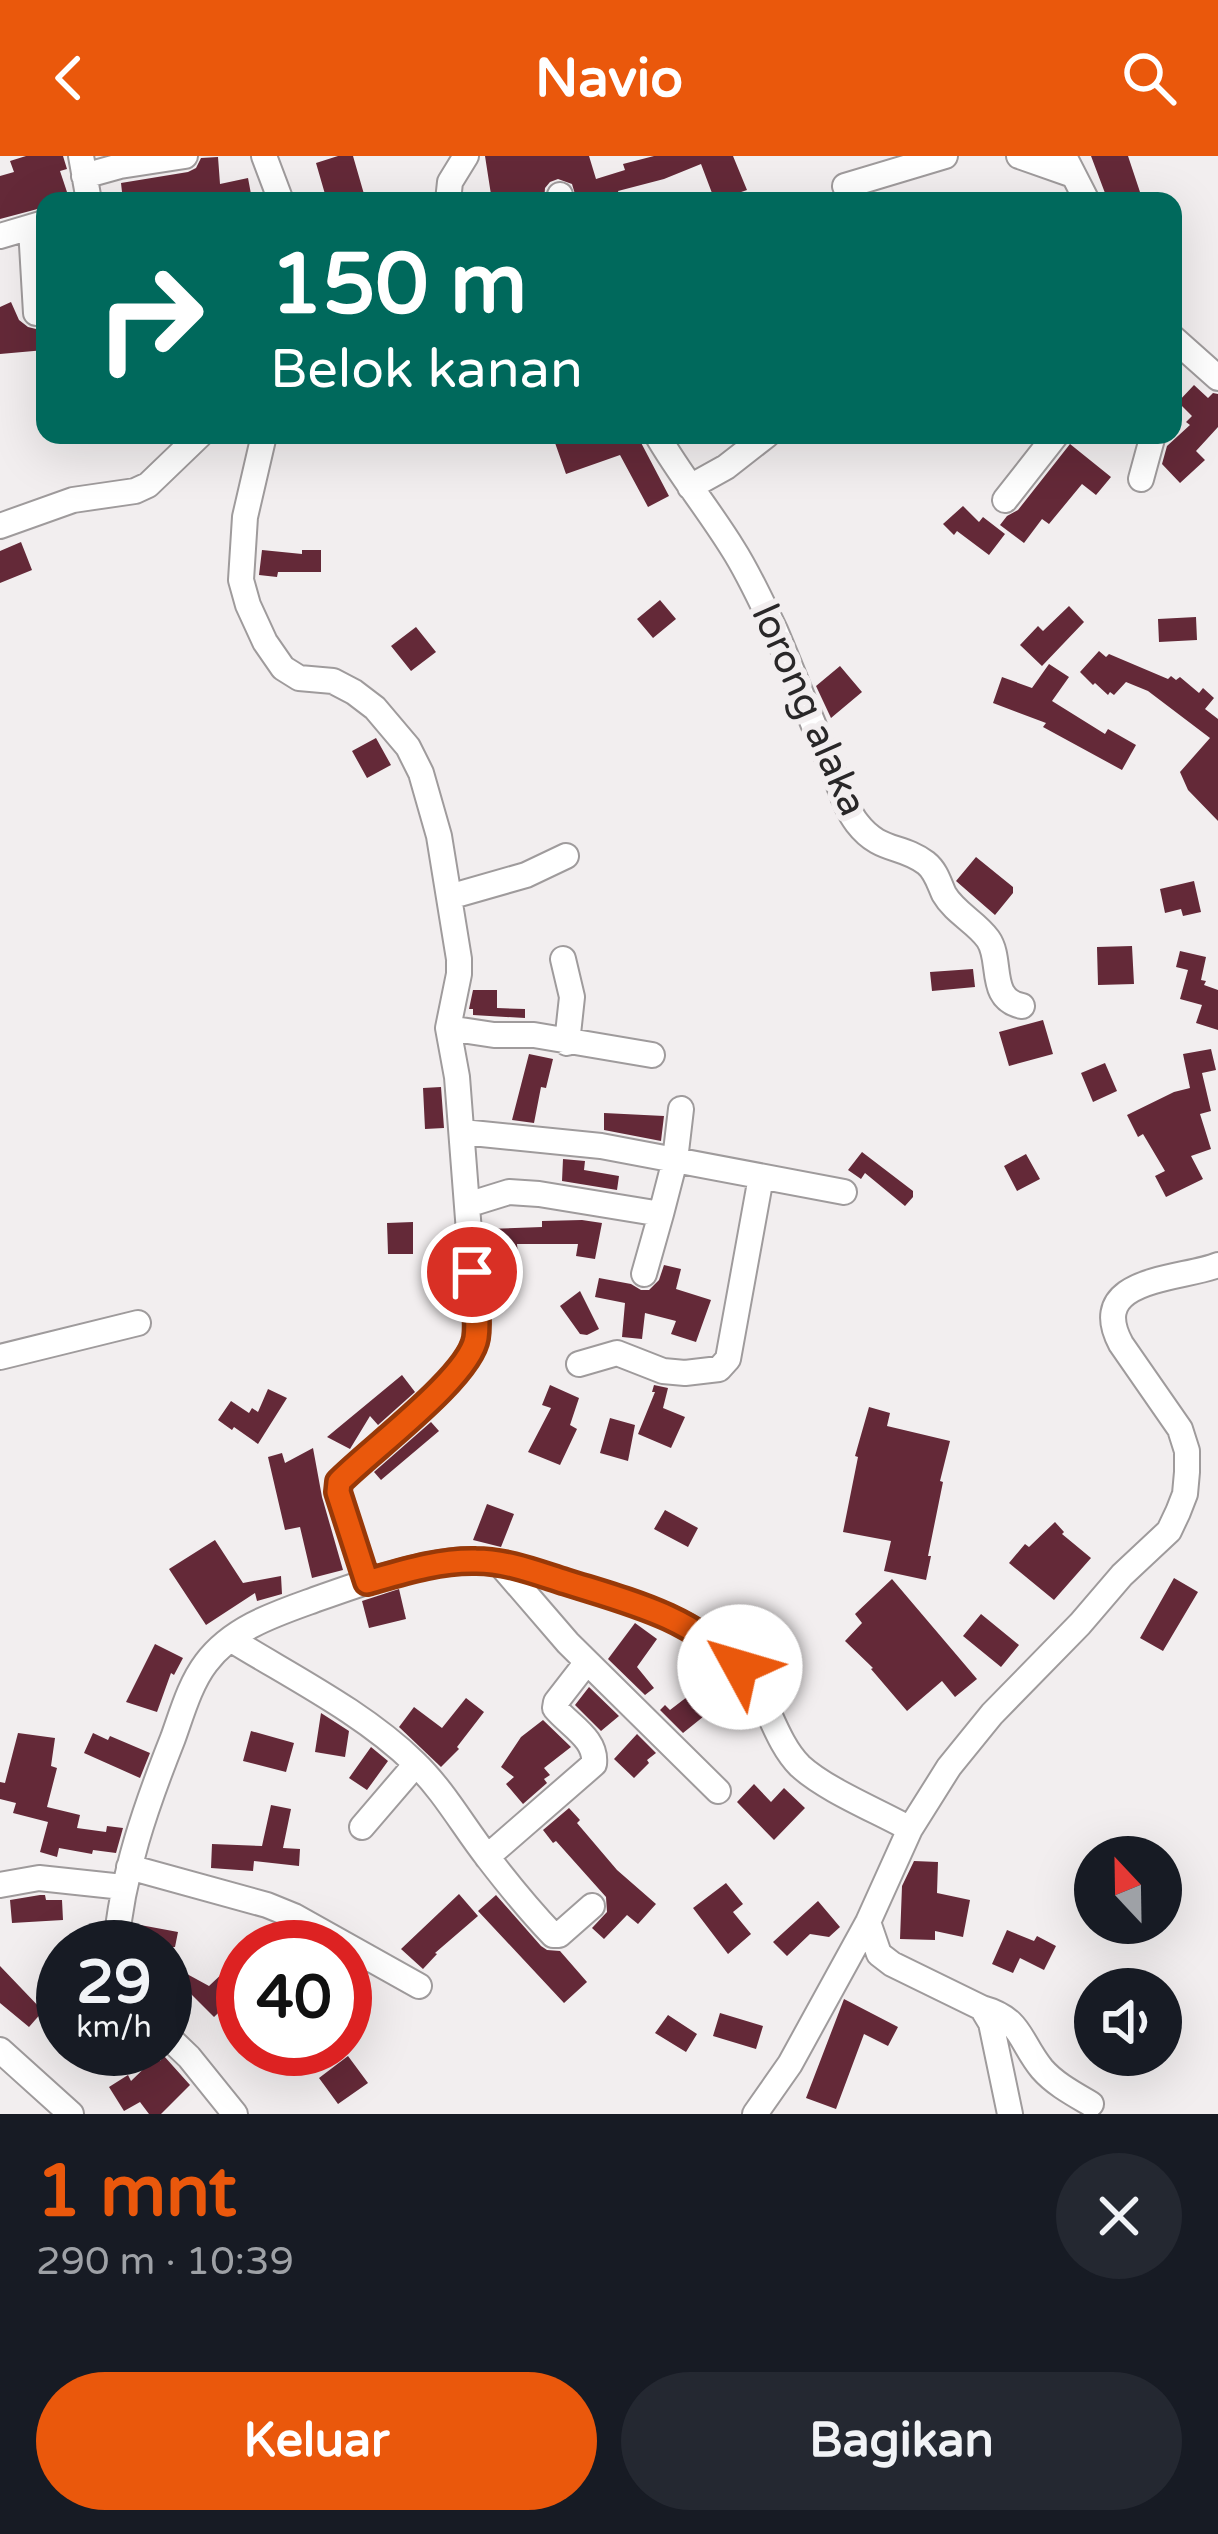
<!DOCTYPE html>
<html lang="id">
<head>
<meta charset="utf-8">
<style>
  :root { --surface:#171b24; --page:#242831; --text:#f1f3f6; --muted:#9ea1a6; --accent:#ea580c }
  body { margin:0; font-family:"Varela Round",sans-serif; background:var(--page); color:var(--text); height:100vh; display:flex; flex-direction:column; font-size:45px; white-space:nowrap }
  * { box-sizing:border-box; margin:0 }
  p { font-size:39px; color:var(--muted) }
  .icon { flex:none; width:66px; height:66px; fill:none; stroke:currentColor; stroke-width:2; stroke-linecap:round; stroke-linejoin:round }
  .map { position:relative; height:1958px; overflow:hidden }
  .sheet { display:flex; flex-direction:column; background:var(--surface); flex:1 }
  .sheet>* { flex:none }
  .banner { position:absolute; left:36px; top:36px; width:1146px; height:252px; border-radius:24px; box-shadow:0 12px 48px #0002; background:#00695c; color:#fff; overflow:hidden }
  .needle { width:78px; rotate:338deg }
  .controls { position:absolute; left:1074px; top:1680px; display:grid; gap:24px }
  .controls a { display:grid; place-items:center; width:108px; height:108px; border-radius:50%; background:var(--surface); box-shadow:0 12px 48px #0002; font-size:60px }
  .speed { position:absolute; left:36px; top:1764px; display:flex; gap:24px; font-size:60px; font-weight:700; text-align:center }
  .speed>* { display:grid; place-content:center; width:156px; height:156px; border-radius:50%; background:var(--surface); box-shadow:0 12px 48px #0002; line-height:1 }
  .speed small { font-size:30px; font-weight:400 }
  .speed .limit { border:18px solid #d22; background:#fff; color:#111 }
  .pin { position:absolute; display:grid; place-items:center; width:102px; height:102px; color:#fff; margin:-51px; border:6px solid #fff; border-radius:50%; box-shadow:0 3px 12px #0007 }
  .me { position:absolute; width:132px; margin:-66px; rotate:309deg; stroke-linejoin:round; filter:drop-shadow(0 0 9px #0008) }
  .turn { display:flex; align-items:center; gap:42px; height:252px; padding:0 36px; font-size:54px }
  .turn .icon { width:156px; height:156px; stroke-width:2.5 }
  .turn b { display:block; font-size:84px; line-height:102px }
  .round { display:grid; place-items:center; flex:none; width:126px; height:126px; border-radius:63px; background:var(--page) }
  .summary { display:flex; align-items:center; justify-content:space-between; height:204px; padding:0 36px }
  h1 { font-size:72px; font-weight:800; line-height:90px; color:var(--accent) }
  .primary-button { display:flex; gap:24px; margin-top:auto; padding:24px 36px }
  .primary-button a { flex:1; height:138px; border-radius:72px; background:var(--accent); color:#fff; font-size:48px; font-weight:800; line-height:138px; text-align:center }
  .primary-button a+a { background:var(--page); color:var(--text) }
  header { display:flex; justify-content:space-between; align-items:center; height:156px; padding:0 36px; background:var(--accent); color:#fff; font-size:54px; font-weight:800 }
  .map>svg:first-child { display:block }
</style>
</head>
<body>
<header><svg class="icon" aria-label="back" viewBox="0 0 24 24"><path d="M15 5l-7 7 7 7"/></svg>Navio<svg class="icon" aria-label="search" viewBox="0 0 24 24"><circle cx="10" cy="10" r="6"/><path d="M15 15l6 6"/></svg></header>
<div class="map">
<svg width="1218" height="1958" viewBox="0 0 1218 1958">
  <rect width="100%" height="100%" fill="#f2eeef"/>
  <!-- building -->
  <path fill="#642938" d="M 26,0 L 63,0 L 67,13 L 60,15 L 70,45 L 45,45 L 45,51 L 0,63 L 0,20 L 14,16 L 10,5 Z
    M 338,0 L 353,0 L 366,45 L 327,45 L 316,7 Z
    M 485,0 L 589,0 L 596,23 L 625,14 L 623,8 L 654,0 L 733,0 L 747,34 L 715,45 L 701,8 L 664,23 L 618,35 L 620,42 L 612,45 L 577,45 L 572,28 L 558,23 L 550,26 L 545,32 L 544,45 L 492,45 Z
    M 1091,0 L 1128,0 L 1143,45 L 1108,45 Z
    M 218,1 L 220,28 L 248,22 L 251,38 L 220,45 L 123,45 L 121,27 L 188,16 L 196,12 L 201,2 Z
    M 11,146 L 19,164 L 28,171 L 36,173 L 45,171 L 45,194 L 0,198 L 0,151 Z
    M 1194,229 L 1208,242 L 1213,237 L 1218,238 L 1218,271 L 1196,295 L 1205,304 L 1180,327 L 1162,308 L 1167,290 L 1190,269 L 1186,266 L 1192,260 L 1178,246 Z
    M 568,279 L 637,279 L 669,340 L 648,351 L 620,299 L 566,318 L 554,284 Z
    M 1070,288 L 1111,321 L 1096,339 L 1082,328 L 1049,368 L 1042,363 L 1024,387 L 1000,369 L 1007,360 L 1018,354 Z
    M 963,350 L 979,366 L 983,361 L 1005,378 L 989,399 L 957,375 L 954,379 L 943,368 Z
    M 21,386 L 32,414 L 0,427 L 0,395 Z
    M 262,394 L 302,398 L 302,394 L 321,394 L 321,416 L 278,416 L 277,421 L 259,419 Z
    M 660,444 L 676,463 L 653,482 L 637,463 Z
    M 1069,450 L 1084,466 L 1042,510 L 1020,489 L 1038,470 L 1043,475 Z
    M 1196,461 L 1197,484 L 1159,486 L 1158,463 Z
    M 416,471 L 436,496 L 411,515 L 391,490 Z
    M 1099,495 L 1106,501 L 1109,498 L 1168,523 L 1171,520 L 1176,524 L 1180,521 L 1199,537 L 1203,532 L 1214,542 L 1205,553 L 1218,563 L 1218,665 L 1188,634 L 1180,616 L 1210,582 L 1148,535 L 1126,526 L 1114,539 L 1110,536 L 1108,539 L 1095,527 L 1093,529 L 1080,516 Z
    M 1049,508 L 1069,521 L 1052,545 L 1105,578 L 1108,573 L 1136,589 L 1122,614 L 1043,571 L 1046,567 L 993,547 L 1002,521 L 1032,532 Z
    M 840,510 L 862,536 L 831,562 L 816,530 Z
    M 376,582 L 391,609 L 367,622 L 352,595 Z
    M 976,701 L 1013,731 L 1013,737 L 995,759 L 956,725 Z
    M 1194,725 L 1201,756 L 1183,760 L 1181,753 L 1165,757 L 1160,733 Z
    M 1132,790 L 1134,828 L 1098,829 L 1097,791 Z
    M 1180,795 L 1206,801 L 1201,824 L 1206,825 L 1204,829 L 1218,834 L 1218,874 L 1196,867 L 1202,849 L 1180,843 L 1188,814 L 1176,811 Z
    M 973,813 L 975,831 L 932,835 L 930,816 Z
    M 473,834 L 497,834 L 497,852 L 525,853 L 525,862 L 473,859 L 473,853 L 469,853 Z
    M 1043,864 L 1053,898 L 1009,910 L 999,876 Z
    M 1211,893 L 1216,914 L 1202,917 L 1211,955 L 1200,958 L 1211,993 L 1191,1000 L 1203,1023 L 1166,1041 L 1155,1020 L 1165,1015 L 1143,978 L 1138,981 L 1127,959 L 1174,936 L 1190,932 L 1183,898 Z
    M 529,898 L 553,903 L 546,932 L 541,931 L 534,967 L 512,964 Z
    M 1105,907 L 1117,935 L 1093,946 L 1081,917 Z
    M 441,931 L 444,972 L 425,973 L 423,932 Z
    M 604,957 L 664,960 L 661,985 L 604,974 Z
    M 862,996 L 913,1035 L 913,1041 L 905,1050 L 865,1017 L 861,1023 L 848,1014 Z
    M 1026,998 L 1040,1023 L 1017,1035 L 1004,1010 Z
    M 563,1003 L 585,1005 L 584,1014 L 619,1020 L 617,1034 L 562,1025 Z
    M 582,1064 L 602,1067 L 595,1103 L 576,1100 L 578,1088 L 517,1088 L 518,1098 L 487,1099 L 486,1073 L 542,1071 L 542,1065 Z
    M 413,1066 L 413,1098 L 388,1098 L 387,1067 Z
    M 664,1109 L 681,1113 L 676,1133 L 711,1144 L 696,1186 L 671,1178 L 676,1165 L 645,1157 L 642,1183 L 622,1181 L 625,1147 L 595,1141 L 599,1122 L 631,1128 L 641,1134 L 649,1134 L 659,1124 Z
    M 580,1135 L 599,1173 L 587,1179 L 580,1178 L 560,1150 Z
    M 402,1219 L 415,1236 L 378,1269 L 370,1260 L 350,1293 L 327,1281 Z
    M 550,1229 L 579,1242 L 570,1269 L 577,1273 L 560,1309 L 528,1296 L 551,1252 L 542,1249 Z
    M 654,1229 L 668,1232 L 663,1252 L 685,1261 L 671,1292 L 638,1278 L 655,1236 L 652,1236 Z
    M 268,1233 L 287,1242 L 258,1288 L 234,1271 L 232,1274 L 218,1264 L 231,1245 L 249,1257 L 252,1252 L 258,1256 Z
    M 869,1251 L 890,1257 L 887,1270 L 950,1285 L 940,1325 L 943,1326 L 928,1400 L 931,1400 L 926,1424 L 884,1415 L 891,1385 L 843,1376 L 858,1301 L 855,1300 Z
    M 610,1262 L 635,1269 L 628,1305 L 600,1297 Z
    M 431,1266 L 439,1275 L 381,1324 L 374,1316 Z
    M 313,1292 L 322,1341 L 343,1414 L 312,1422 L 300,1371 L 285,1374 L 268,1301 L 282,1297 L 285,1307 Z
    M 487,1348 L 514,1358 L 501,1391 L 473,1384 Z
    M 665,1354 L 698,1372 L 688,1391 L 654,1373 Z
    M 1055,1366 L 1064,1376 L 1062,1378 L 1091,1402 L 1054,1444 L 1009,1407 L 1025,1388 L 1029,1391 Z
    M 215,1384 L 243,1427 L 281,1420 L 282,1438 L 257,1445 L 255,1437 L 206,1469 L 169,1413 Z
    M 1174,1422 L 1198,1436 L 1163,1495 L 1140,1482 Z
    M 892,1423 L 977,1523 L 955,1541 L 942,1525 L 907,1555 L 871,1513 L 873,1512 L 845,1485 L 862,1467 L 855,1458 Z
    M 399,1433 L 406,1463 L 369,1472 L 362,1445 Z
    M 981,1458 L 1019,1489 L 1001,1511 L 963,1480 Z
    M 635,1467 L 657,1483 L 637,1511 L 654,1532 L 645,1539 L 608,1503 Z
    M 155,1488 L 183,1502 L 174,1519 L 171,1517 L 157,1556 L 126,1546 Z
    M 709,1524 L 724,1544 L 683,1577 L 660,1554 L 665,1549 L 670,1554 Z
    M 589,1531 L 619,1560 L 601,1575 L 575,1549 Z
    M 466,1542 L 484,1556 L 457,1591 L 459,1593 L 441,1611 L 399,1571 L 414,1551 L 442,1572 Z
    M 321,1557 L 349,1575 L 345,1601 L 315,1596 Z
    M 543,1564 L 571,1591 L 544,1612 L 550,1619 L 544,1623 L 547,1627 L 523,1648 L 506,1628 L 514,1621 L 501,1611 L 521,1581 Z
    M 251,1575 L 294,1587 L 286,1616 L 243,1605 Z
    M 18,1577 L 55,1582 L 51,1610 L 57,1612 L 47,1651 L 80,1659 L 77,1672 L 106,1676 L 107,1670 L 123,1672 L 116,1697 L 93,1694 L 92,1698 L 59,1692 L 57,1701 L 40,1696 L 48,1666 L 13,1657 L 16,1647 L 0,1643 L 0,1626 L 5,1627 Z
    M 93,1577 L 108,1584 L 110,1580 L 150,1597 L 140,1622 L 84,1597 Z
    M 637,1578 L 656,1597 L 647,1604 L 649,1607 L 634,1622 L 614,1603 Z
    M 371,1591 L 388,1605 L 367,1634 L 349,1622 Z
    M 754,1628 L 771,1646 L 784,1632 L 805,1652 L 774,1684 L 737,1646 Z
    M 271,1649 L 291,1653 L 283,1692 L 300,1693 L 299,1710 L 254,1705 L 253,1715 L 211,1712 L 212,1688 L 262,1690 Z
    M 569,1652 L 580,1664 L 577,1667 L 617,1714 L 656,1748 L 638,1768 L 627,1759 L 604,1783 L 592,1772 L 607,1756 L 606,1741 L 556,1685 L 553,1687 L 543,1674 Z
    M 914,1705 L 938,1706 L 937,1737 L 970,1744 L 963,1781 L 935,1775 L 935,1784 L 900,1783 L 902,1730 Z
    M 726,1727 L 743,1748 L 733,1756 L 751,1778 L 728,1798 L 693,1752 Z
    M 459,1738 L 478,1760 L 435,1797 L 437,1798 L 423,1813 L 401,1793 Z
    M 40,1739 L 45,1739 L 46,1744 L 62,1744 L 63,1764 L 12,1767 L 10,1744 Z
    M 496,1739 L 541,1790 L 547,1794 L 560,1795 L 587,1826 L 564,1847 L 478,1755 Z
    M 818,1745 L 840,1771 L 829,1781 L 810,1778 L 787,1800 L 773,1786 Z
    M 135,1768 L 178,1776 L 175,1791 L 133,1791 Z
    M 1007,1774 L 1034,1785 L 1037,1780 L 1056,1790 L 1044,1814 L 1020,1802 L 1013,1817 L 992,1808 Z
    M 165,1806 L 209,1830 L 227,1813 L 243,1833 L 214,1861 L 183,1830 L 177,1841 L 165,1835 Z
    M 0,1810 L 43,1855 L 29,1871 L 0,1847 Z
    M 844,1843 L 898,1871 L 888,1890 L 864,1878 L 836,1953 L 806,1942 Z
    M 720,1857 L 763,1870 L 756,1893 L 713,1880 Z
    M 668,1859 L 697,1878 L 686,1896 L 655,1877 Z
    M 164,1900 L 190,1929 L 161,1958 L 149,1958 L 140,1946 L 124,1955 L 109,1931 L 128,1919 L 131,1925 L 156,1901 L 160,1905 Z
    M 348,1900 L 368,1927 L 338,1948 L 319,1922 Z"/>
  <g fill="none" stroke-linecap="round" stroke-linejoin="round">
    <defs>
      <path id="minor" d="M 81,0 L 89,45
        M 264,0 L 281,45
        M 1019,0 L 1073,19
        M 1066,4 L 1087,45
        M 84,20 L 120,10 L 185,0
        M 845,30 L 945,0
        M 560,39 L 561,45
        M 448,45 L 450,26 L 466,0
        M 31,72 L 36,157
        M 0,80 L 44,67
        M 1173,182 L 1218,222
        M 264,279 L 245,361 L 241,424 L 248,449 L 265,486 L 283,512 L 299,522 L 333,525 L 354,536 L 375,552 L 408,591 L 421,617 L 439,680 L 459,803 L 459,818 L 448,872 L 457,921 L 477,1179 C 463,1232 376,1286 339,1326 L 338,1336 L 367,1426
        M 657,279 C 680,319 709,354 733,393 C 749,418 762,447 775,474 C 795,521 813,570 834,617 C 841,633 846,653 857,667 C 880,697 901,688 926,707 C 936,715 939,727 944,738 C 955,757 976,766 988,783 C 1003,804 987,843 1022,850
        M 1141,323 L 1153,279
        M 690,331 L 726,311 L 767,279
        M 1005,344 L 1056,279
        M 0,370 L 73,344 L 135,335 L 148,329 L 200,279
        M 449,741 L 526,719 L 566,700
        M 563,803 L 572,841 L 567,887
        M 448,872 L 494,879 L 534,879 L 652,899
        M 462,976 L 601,990 L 844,1036
        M 467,1049 L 509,1036 L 539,1038 L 661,1058 L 675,1004 L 681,953
        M 644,1118 L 661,1058
        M 0,1201 L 138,1167
        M 579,1208 L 617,1197 L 663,1215 L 685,1217 L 719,1213 L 728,1203 L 761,1021
        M 499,1407 L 568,1487 L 718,1635
        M 232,1484 C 292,1521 364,1557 415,1607 C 444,1635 463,1670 488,1702 C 508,1728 530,1755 553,1779 L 559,1779 L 592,1750
        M 362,1671 L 416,1608
        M 487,1701 L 594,1608 C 597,1583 570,1570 555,1552 L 556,1546 L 587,1506
        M 129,1711 L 267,1749 L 294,1760 L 419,1830
        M 0,1729 L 39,1722 L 123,1731
        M 868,1766 L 879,1798 L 892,1808 L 982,1852 L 991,1867 L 1010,1958
        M 116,1791 C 122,1718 146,1650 173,1582 C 182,1557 190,1528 206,1507 C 232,1472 275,1458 314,1444 C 359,1428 406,1411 454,1405 C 497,1400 538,1417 578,1430 C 624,1444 672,1457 712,1485 C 733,1499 752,1524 764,1547 C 774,1568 783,1593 800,1610 C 826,1634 878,1655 910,1673
        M 982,1852 C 1022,1863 1019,1885 1042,1913 C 1055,1928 1074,1938 1091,1948
        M 165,1878 L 189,1901 L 235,1958
        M 0,1894 L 71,1958
        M 755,1958 L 790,1908 L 868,1766 L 910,1673 L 949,1611 L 992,1558 L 1080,1468 L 1122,1419 L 1169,1375 L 1178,1356 L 1185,1338 L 1187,1316 L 1187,1295 L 1180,1273 L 1121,1188 C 1085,1121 1181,1124 1218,1109"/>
    </defs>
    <!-- minor casing -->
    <use href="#minor" stroke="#9f9b9c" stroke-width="28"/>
    <!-- minor -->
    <use href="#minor" stroke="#fff" stroke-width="24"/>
  </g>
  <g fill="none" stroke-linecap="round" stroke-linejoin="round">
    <defs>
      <path id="route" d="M 472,1116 C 474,1137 479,1162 476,1182 C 470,1221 369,1295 339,1326 L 338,1336 L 367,1426 C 402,1416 439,1404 476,1405 C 507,1405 537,1417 566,1426 C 633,1447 689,1460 740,1511"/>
    </defs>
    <!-- route casing -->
    <use href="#route" stroke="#983908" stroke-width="30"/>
    <!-- route -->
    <use href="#route" stroke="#ea580c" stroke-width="21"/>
  </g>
  <g text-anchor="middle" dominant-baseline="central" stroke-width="12" stroke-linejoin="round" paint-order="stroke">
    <!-- street labels -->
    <g font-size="39" fill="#292728" stroke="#f2eeef">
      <text transform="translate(809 554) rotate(66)">lorong alaka</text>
    </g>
  </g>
</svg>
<div class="controls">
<a><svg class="needle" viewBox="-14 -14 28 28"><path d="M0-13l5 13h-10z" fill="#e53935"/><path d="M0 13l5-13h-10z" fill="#9ea1a6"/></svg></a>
<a><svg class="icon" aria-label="sound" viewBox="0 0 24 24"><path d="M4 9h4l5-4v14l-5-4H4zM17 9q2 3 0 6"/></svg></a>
</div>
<div class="speed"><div>29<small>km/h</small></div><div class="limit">40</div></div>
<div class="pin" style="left:472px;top:1116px;background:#d93025"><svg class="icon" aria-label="arrive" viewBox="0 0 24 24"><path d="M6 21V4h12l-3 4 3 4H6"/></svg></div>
<svg class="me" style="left:740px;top:1511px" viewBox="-20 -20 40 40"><circle r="19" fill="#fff"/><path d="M0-13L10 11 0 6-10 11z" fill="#ea580c"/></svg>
<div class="banner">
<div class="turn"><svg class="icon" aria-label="right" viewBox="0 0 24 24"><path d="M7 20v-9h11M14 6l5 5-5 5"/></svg><div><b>150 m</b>Belok kanan</div></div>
</div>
</div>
<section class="sheet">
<div class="summary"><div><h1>1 mnt</h1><p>290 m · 10:39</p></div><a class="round"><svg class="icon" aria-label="close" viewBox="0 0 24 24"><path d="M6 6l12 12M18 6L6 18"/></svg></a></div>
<div class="primary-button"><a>Keluar</a><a>Bagikan</a></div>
</section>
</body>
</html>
